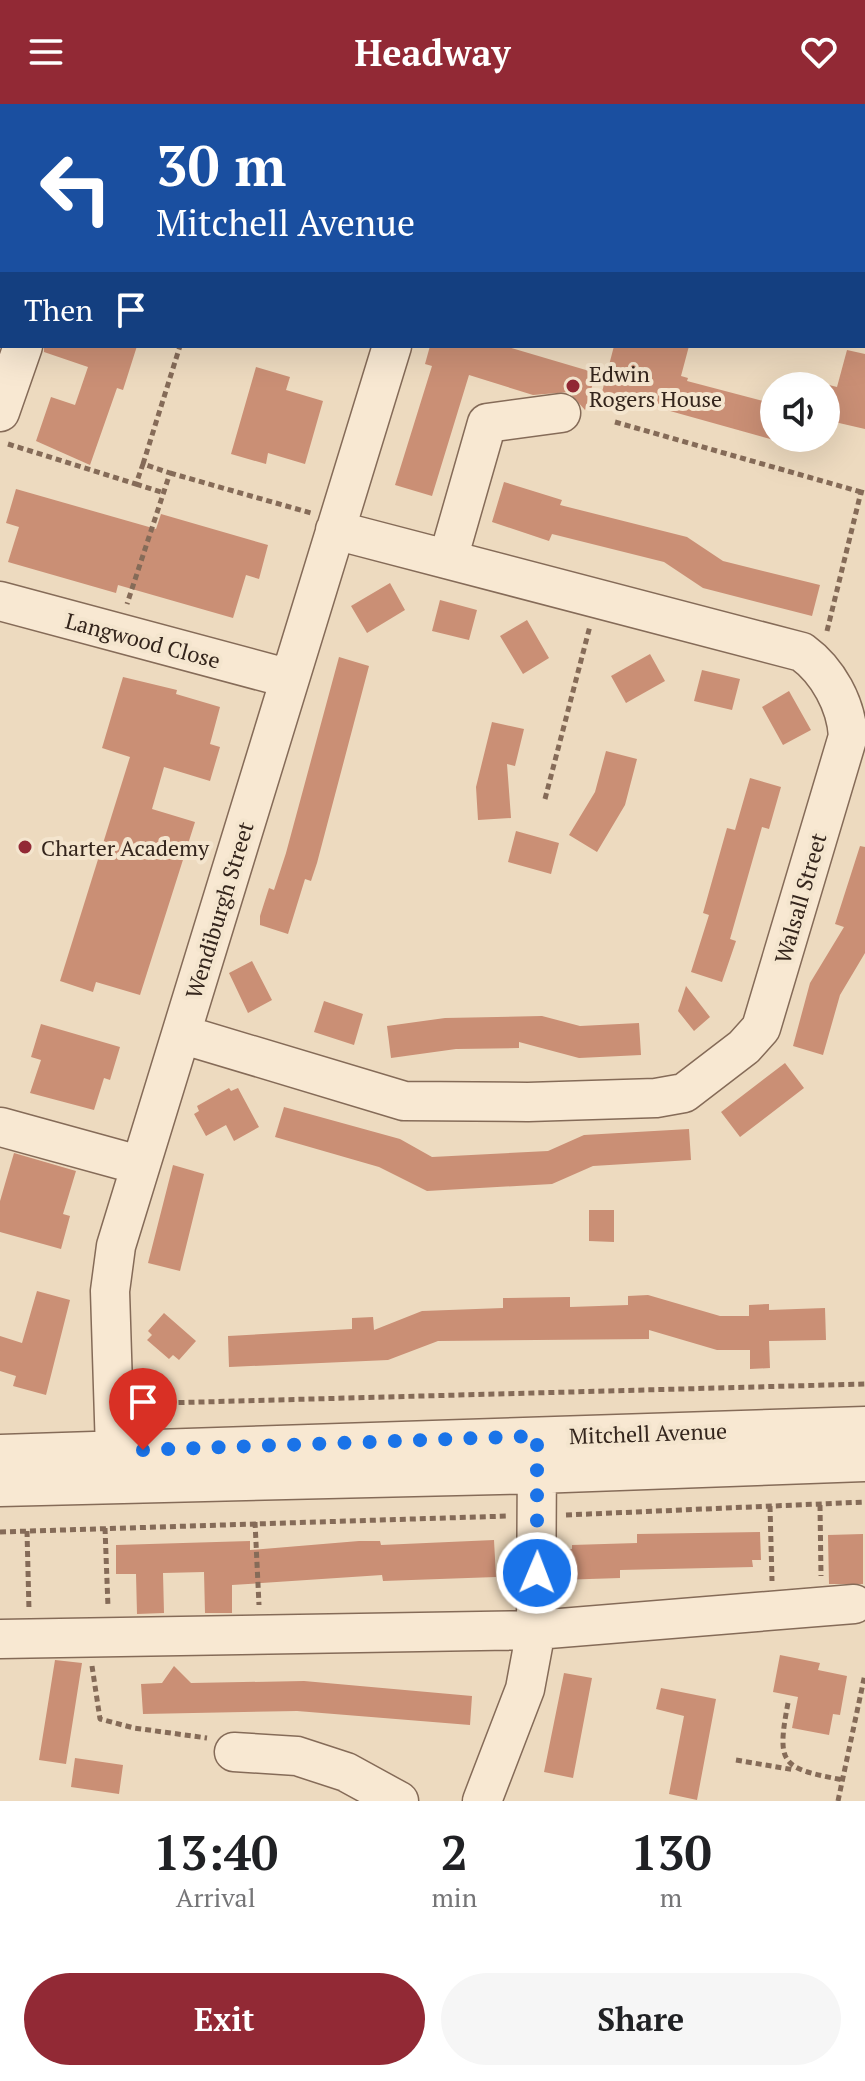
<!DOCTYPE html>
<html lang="en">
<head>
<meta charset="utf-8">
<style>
  :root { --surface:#fff; --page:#f6f6f6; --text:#202124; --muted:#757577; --accent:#922935 }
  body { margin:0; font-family:"PT Serif",serif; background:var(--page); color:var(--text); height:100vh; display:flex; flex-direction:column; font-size:30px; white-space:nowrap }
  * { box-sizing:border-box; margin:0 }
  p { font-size:26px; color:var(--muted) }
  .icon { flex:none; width:44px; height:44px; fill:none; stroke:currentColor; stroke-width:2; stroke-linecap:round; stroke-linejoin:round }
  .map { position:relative; height:1697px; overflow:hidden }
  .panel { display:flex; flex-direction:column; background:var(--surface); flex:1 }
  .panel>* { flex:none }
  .guide { position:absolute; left:0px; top:0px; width:866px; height:244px; box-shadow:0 8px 32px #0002; background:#1a4fa0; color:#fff; overflow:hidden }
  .fabs { position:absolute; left:760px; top:268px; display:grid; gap:16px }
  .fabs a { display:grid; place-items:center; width:80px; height:80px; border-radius:50%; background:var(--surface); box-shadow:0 8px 32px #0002; font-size:40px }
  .pin { position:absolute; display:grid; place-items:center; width:68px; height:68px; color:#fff; margin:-82px -34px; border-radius:50% 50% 50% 0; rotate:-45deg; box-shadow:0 0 8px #0007 }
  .pin .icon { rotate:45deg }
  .me { position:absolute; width:88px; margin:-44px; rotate:1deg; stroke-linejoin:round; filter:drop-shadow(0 0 6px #0008) }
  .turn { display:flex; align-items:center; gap:28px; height:168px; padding:0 24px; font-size:36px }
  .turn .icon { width:104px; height:104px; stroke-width:2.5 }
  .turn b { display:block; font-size:56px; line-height:68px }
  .then { display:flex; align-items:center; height:76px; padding:0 24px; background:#0003; gap:16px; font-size:30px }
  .eta { display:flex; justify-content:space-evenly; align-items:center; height:136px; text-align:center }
  .eta b { font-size:48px; font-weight:800; line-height:56px }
  .button { display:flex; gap:16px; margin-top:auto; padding:16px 24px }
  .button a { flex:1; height:92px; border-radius:48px; background:var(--accent); color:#fff; font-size:32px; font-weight:800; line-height:92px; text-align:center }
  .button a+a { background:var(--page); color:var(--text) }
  header { display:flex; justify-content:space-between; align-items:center; height:104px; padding:0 24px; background:var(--accent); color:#fff; font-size:36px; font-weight:800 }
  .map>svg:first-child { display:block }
</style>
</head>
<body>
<header><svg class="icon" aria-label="menu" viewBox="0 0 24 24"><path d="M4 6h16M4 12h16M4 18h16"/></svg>Headway<svg class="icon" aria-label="heart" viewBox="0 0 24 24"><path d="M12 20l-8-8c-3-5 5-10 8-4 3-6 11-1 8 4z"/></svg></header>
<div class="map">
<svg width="865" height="1697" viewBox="0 0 865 1697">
  <rect width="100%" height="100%" fill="#eddabf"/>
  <!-- building -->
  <path fill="#ca8f75" d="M 44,242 L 137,242 L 123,286 L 117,284 L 90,361 L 36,337 L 51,293 L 75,301 L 88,263 L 44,248 Z
    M 430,242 L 505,242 L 596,269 L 585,306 L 569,288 L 533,291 L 469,271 L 432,392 L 395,381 L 432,262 L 425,260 Z
    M 614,242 L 689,242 L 681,272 L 688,274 L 687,277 L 774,300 L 774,336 L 602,288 Z
    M 847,246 L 865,250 L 865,325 L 826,316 L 829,281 L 837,283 Z
    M 256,263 L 290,273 L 286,286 L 323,297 L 305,360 L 268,349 L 266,360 L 231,350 Z
    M 504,378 L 562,396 L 560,401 L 687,433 L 723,457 L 820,481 L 812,512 L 703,484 L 664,458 L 552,430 L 549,437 L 492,418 Z
    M 16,385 L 156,425 L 161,410 L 268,441 L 259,475 L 246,471 L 233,514 L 118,481 L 116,489 L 8,458 L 19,423 L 6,419 Z
    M 390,479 L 405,506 L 367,529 L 351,502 Z
    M 440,496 L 477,506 L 469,536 L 432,527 Z
    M 527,516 L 549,554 L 523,570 L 500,532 Z
    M 650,550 L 665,577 L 626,599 L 611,572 Z
    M 339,553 L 369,562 L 317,759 L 311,777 L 305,775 L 288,830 L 260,821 L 260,812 L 269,784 L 274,786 L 286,749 Z
    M 702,566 L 740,575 L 732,606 L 694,597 Z
    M 123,573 L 177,586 L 176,590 L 220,603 L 210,640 L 220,643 L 210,677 L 164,663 L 152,705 L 195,718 L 140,891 L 96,878 L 93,888 L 60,877 L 130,653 L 102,644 Z
    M 789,587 L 811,626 L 783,641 L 762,603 Z
    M 492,618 L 524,625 L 515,662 L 507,660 L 511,714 L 478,716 L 476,683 Z
    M 606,647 L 637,655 L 625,701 L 597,748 L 569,731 L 595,688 Z
    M 750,674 L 781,683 L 769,725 L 762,723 L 730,835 L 736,837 L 722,878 L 691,868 L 709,811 L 703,809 L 727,724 L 735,726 Z
    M 516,727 L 559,739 L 551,770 L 508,758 Z
    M 860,742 L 865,743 L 865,849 L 840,891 L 823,951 L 793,942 L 810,879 L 844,823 L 835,820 Z
    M 252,857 L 272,896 L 248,909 L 229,869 Z
    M 686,882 L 710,913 L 694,927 L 678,907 Z
    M 324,897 L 363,910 L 354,941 L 314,928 Z
    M 542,912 L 580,922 L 639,919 L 641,951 L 579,954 L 519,938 L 519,944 L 456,945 L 391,954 L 387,922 L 445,914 Z
    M 41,920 L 120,943 L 110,976 L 104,974 L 94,1006 L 30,989 L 41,956 L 31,953 Z
    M 785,959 L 804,984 L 740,1033 L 721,1008 Z
    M 229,984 L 231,987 L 238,984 L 259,1023 L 234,1037 L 226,1021 L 206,1032 L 194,1010 L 199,1007 L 197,1002 Z
    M 284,1003 L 400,1035 L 432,1053 L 548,1047 L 584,1031 L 689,1025 L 691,1056 L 593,1062 L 552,1080 L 427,1087 L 379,1063 L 275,1033 Z
    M 14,1049 L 76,1067 L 63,1110 L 70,1112 L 61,1145 L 0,1128 L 0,1097 Z
    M 173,1061 L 204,1070 L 180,1167 L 148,1159 Z
    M 589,1106 L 614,1106 L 614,1138 L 589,1137 Z
    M 37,1187 L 70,1196 L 46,1291 L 13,1282 L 16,1272 L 0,1267 L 0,1232 L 22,1239 Z
    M 648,1191 L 720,1212 L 749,1212 L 749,1201 L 769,1200 L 769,1206 L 825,1204 L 826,1236 L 769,1237 L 770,1264 L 750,1265 L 750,1246 L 717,1246 L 649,1226 L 649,1235 L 438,1237 L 388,1256 L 229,1263 L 228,1232 L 352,1225 L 352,1214 L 373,1213 L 374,1226 L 422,1207 L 503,1204 L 503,1194 L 570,1193 L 570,1203 L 628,1201 L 628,1192 Z
    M 164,1209 L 196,1237 L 179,1256 L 173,1251 L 169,1255 L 147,1236 L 152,1231 L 148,1227 Z
    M 760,1428 L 761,1456 L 752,1456 L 753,1463 L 620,1466 L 620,1474 L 559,1476 L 558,1446 L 572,1445 L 572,1441 L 637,1439 L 637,1430 Z
    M 863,1430 L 863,1480 L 829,1480 L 828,1431 Z
    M 494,1436 L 496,1473 L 383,1477 L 382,1471 L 232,1481 L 232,1509 L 205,1509 L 204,1468 L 163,1469 L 164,1509 L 137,1510 L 136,1470 L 116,1470 L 116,1441 L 250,1437 L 250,1446 L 359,1437 L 380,1437 L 381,1441 Z
    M 780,1551 L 820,1559 L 818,1566 L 847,1572 L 840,1611 L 833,1610 L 829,1631 L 792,1624 L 798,1593 L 773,1588 Z
    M 55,1556 L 82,1559 L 66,1660 L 39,1656 Z
    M 174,1562 L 191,1579 L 304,1577 L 472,1592 L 470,1621 L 297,1607 L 143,1610 L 141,1580 L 162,1579 Z
    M 564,1569 L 592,1574 L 573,1674 L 544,1668 Z
    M 661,1584 L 716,1595 L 697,1696 L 669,1690 L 684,1612 L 656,1605 Z
    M 75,1654 L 123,1661 L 119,1690 L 71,1683 Z"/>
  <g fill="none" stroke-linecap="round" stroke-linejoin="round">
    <defs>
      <path id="minor" d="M 113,0 L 127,2
        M 254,2 L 256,0
        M 0,200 L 2,200
        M 864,204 L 865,205
        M 0,308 L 23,242
        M 448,455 L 487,319 L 561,309
        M 0,497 L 287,574
        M 181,930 L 404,997 L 528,998 L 656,994 L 684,989 L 744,943 L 761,924 L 848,632 C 846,600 828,567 802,548 L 335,426
        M 1,1023 L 139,1061
        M 0,1350 L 865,1322
        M 122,1380 L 115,1347 L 110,1187 L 116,1142 L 392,242
        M 0,1383 L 537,1370 L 865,1358
        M 0,1535 L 536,1526 L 854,1500
        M 234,1648 L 297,1652 L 346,1668 L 399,1697
        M 482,1697 L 525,1585 L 536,1526 L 537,1347"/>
    </defs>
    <!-- minor casing -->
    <use href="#minor" stroke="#856b58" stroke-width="41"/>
    <!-- path -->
    <path stroke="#856b58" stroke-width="5" stroke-dasharray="6 4" stroke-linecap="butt" d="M 615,318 L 861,388
      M 8,340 L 136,380 L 143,360 L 170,369 L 127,500
      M 143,360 L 180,242
      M 170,369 L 311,409
      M 136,380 L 164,389
      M 827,527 L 861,388 L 865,389
      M 545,695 L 590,522
      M 145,1282 L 164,1299 L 865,1280
      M 820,1401 L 821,1472
      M 770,1402 L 772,1477
      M 566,1411 L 865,1398
      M 255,1418 L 259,1501
      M 105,1424 L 108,1503
      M 27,1427 L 29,1506
      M 0,1428 L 508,1412
      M 92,1562 L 100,1615 L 134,1624 L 207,1634
      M 788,1599 C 776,1662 782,1664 843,1676
      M 736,1656 L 795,1666
      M 838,1697 L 865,1570"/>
    <!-- minor -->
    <use href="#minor" stroke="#f8e8d2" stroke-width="38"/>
  </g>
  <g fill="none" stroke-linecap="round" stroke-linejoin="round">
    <!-- route -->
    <path stroke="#1a73e8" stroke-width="14" stroke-dasharray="0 25.2" d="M 143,1346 L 537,1332 L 537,1469"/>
  </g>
  <!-- markers -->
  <g fill="#922935" stroke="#f4e5ce" stroke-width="3">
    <circle cx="573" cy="282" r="8"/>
    <circle cx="25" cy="743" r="8"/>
  </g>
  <g text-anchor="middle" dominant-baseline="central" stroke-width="8" stroke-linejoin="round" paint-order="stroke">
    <!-- poi labels -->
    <g font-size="22" fill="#34251c" stroke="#f4e5ce" text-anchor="start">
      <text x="589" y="269">Edwin<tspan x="589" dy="25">Rogers House</tspan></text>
      <text x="41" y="743">Charter Academy</text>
    </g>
    <!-- street labels -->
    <g font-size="22" fill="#34251c" stroke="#f4e5ce">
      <text transform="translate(143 536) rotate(15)">Langwood Close</text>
      <text transform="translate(800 794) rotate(-74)">Walsall Street</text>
      <text transform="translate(219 806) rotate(-73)">Wendiburgh Street</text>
      <text transform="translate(648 1329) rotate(-2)">Mitchell Avenue</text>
    </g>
  </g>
</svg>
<div class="fabs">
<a><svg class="icon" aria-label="sound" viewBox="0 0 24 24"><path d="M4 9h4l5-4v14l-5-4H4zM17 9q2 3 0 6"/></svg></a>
</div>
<div class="pin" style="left:143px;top:1346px;background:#d93025"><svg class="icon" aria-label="arrive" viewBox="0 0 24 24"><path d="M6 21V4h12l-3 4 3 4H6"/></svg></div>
<svg class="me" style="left:537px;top:1469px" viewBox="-20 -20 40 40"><circle r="17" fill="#1a73e8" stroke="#fff" stroke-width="3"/><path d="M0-11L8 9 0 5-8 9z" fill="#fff"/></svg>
<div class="guide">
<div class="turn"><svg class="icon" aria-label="left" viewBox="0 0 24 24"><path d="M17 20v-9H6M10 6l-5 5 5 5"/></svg><div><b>30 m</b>Mitchell Avenue</div></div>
<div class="then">Then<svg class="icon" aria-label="arrive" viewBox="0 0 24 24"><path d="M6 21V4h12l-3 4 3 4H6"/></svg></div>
</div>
</div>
<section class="panel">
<div class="eta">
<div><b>13:40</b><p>Arrival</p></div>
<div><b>2</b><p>min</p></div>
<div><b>130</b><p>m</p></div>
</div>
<div class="button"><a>Exit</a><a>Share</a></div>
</section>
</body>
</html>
